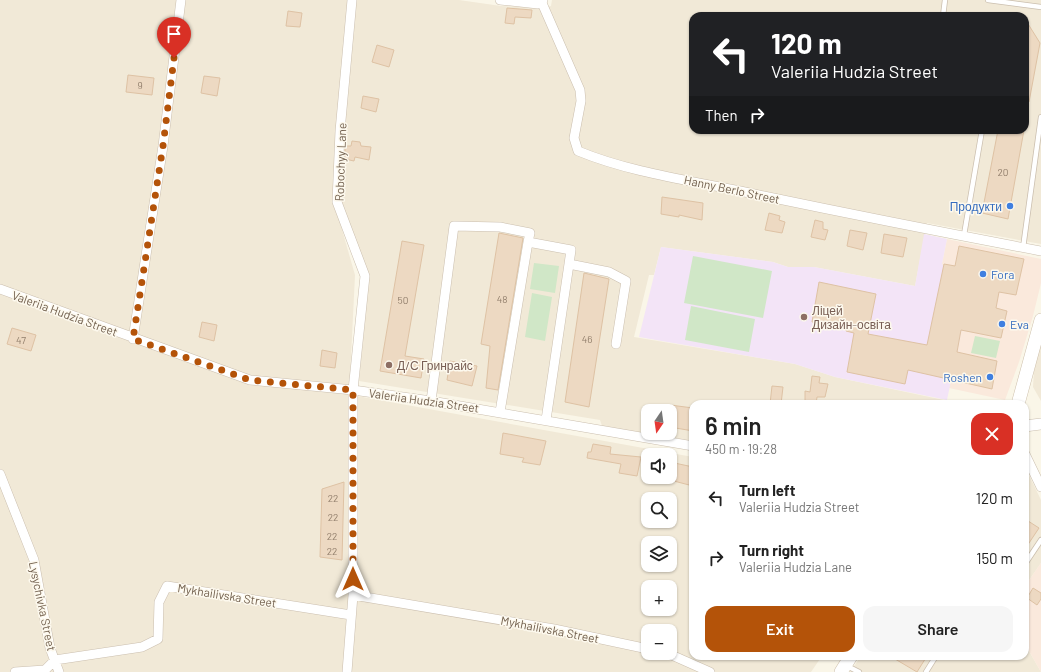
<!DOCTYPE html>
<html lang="en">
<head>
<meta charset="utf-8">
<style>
  :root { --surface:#fff; --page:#f6f6f6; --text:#222; --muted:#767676; --accent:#b45309 }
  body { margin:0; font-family:Barlow,sans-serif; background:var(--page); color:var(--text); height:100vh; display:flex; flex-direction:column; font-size:15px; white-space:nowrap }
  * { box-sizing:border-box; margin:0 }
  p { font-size:13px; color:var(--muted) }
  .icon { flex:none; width:22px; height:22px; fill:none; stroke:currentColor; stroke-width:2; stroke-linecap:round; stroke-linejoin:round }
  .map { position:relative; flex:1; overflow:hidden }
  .details { position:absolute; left:689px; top:400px; width:340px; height:260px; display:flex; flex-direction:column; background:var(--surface); border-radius:12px; box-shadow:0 1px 3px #0004 }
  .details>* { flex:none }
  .hud { position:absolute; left:689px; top:12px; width:340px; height:122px; border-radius:12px; box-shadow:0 1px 3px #0004; background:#202124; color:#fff; overflow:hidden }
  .needle { width:26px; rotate:193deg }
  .controls { position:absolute; left:641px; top:404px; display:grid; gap:8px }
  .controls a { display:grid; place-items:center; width:36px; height:36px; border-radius:8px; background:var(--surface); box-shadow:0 1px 3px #0004; font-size:20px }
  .pin { position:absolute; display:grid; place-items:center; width:34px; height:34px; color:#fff; margin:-41px -17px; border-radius:50% 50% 50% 0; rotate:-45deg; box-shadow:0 0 4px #0007 }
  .pin .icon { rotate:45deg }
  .me { position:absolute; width:44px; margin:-22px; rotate:0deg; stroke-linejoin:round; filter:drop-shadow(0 0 3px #0008) }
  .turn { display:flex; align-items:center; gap:14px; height:84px; padding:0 16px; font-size:18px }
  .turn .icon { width:52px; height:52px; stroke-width:2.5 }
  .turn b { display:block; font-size:28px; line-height:34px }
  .then { display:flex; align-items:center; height:38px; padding:0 16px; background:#0003; gap:8px; font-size:15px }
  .round { display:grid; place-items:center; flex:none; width:42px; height:42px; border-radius:12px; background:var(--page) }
  .head { display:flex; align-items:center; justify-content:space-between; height:68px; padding:0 16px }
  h1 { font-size:24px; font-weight:600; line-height:30px }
  .primary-button { display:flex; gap:8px; margin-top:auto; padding:8px 16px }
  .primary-button a { flex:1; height:46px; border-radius:12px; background:var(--accent); color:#fff; font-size:16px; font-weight:600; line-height:46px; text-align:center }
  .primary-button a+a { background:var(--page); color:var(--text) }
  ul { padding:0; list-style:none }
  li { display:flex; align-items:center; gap:12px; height:60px; padding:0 16px }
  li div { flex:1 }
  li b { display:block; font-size:15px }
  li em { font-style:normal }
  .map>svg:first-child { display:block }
</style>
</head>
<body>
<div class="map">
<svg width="1041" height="672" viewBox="0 0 1041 672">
  <rect width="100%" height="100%" fill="#faf6e8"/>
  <!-- residential -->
  <path fill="#f1e9d7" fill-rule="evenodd" d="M 0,0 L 459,0 L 501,6 L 539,8 L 551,6 L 552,0 L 1041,0 L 1041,244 L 927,223 L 915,286 L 814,267 L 788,267 L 773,262 L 661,247 L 654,275 L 649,275 L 634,337 L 795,364 L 835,377 L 963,404 L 693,404 L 693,442 L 602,426 L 600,420 L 359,381 L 369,276 L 333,198 L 355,275 L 350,378 L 346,394 L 693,457 L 693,656 L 822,656 L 811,672 L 0,672 ZM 693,16 L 1025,16 L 1025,130 L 693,130 ZM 648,411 L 670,411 L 670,433 L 648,433 ZM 648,455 L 670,455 L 670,477 L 648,477 ZM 648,499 L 670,499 L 670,521 L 648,521 ZM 648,543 L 670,543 L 670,565 L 648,565 ZM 648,587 L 670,587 L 670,609 L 648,609 ZM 648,631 L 670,631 L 670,653 L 648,653 Z
    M 1041,342 L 1041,401 L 1033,387 L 1034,371 Z
    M 1025,467 L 1041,500 L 1041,563 L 1025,586 Z
    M 1025,644 L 1041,672 L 850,672 L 861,656 L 1025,656 Z"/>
  <!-- commercial -->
  <path fill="#fae9dc" d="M 947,239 L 1041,259 L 1041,283 L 1033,316 L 1019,362 L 1005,400 L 949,388 L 968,298 L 942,264 Z
    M 1041,563 L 1041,672 L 1025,644 L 1025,586 Z"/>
  <!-- education -->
  <path fill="#f3e4f7" d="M 924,234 L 947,239 L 942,264 L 968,298 L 947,400 L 835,377 L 795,364 L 639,337 L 661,247 L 773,262 L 788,267 L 814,267 L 915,286 Z"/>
  <!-- green -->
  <path fill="#d0e7c7" d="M 693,256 L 772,271 L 763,318 L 684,303 Z
    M 534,263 L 559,266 L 555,293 L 530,289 Z
    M 532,293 L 552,297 L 545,341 L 525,337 Z
    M 691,306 L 755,319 L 749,352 L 685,340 Z
    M 975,336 L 1000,341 L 996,358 L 971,353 Z"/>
  <!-- building -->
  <path fill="#edd9c2" stroke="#dec2a4" d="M 507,8 L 532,10 L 531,18 L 515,17 L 514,24 L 505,23 Z
    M 288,11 L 302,13 L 300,27 L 286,26 Z
    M 1025,19 L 1040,43 L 1029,102 L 1025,101 Z
    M 377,45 L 394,50 L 389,67 L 372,62 Z
    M 128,75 L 154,78 L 152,95 L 126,92 Z
    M 204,76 L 220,78 L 217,96 L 201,93 Z
    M 363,96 L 379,99 L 376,112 L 361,108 Z
    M 998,130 L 1024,130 L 1008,219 L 982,213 Z
    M 352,141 L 360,142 L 361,146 L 371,147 L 369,160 L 355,157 L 354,161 L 345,159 L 345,146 L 351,146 Z
    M 662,197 L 703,203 L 702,220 L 679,215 L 679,217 L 661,214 Z
    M 769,213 L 780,216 L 779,220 L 785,222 L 782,233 L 765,230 Z
    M 815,220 L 823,222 L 823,229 L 828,230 L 825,240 L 811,237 Z
    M 850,230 L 867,233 L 863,250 L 847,246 Z
    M 499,233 L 523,238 L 498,390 L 486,388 L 490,346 L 481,344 Z
    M 884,234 L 907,238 L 903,257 L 881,253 Z
    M 402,241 L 424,245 L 405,356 L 424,359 L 421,378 L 380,371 Z
    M 959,246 L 1024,259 L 1016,295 L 999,292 L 996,308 L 1007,311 L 1001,338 L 961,330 L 957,352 L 997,361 L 992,389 L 908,370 L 905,384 L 847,372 L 854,333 L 846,331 L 846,329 L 812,322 L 819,282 L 876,294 L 868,334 L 927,345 L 944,264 L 955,266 Z
    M 584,273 L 609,279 L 589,407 L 565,402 Z
    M 202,322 L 217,325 L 214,341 L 199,337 Z
    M 12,328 L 36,335 L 31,351 L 7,344 Z
    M 322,350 L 337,353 L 335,368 L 320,366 Z
    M 450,361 L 477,366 L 472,386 L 447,380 Z
    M 812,376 L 820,377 L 819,383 L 828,384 L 825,397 L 817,397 L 816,404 L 805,403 L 805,391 L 810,392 Z
    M 772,386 L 783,387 L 781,404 L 770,404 Z
    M 670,405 L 693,408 L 693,431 L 670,427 Z
    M 503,433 L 546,441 L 540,465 L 522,462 L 524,458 L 500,454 Z
    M 593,444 L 611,447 L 610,454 L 641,457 L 637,476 L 619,473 L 621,464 L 587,458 L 588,452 L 591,452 Z
    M 670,462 L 693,467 L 693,486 L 670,480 Z
    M 344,482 L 342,560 L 320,557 L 322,489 Z
    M 1025,519 L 1039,528 L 1025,549 Z
    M 1033,588 L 1041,593 L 1041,599 L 1037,605 L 1027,598 Z
    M 890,656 L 927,656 L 917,672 Z"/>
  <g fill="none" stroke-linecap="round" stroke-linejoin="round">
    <defs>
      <path id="service" d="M 988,0 L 1041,7
        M 943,16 L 945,0
        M 964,235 L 982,130
        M 1023,248 L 1041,117
        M 1025,564 L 1041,540
        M 847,666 L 859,672
        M 926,672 L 936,656"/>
      <path id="minor" d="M 500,0 L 538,4 L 542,3 L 543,0
        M 542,3 L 580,90 L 581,101 L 574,138 L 578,151 C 629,172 687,180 740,191 C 840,212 941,232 1041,251
        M 0,289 L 250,380 L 353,390 L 431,401 L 693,446
        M 133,339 L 163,146 L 181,0
        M 431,401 L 454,226 L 500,227 L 530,233 L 528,242
        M 500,412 L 528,242 L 571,250 L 569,264
        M 546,420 L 569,264 L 609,272 L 626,281 L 616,344
        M 1025,454 L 1041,487
        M 0,474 L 34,560 L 50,648 L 59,672
        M 353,595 L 554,629 L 648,649
        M 667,653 L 710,672
        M 15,672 L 45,670 L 55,660 L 142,647 L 158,639 L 159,602 L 167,586 L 351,615
        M 347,672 L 353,595 L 353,390 L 365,276 L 337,202 L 340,131 L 352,0"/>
      <path id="tertiary" d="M 1025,426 L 1041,424"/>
      <path id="secondary" d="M 1018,404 L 1041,320
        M 841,672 L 851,656"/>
    </defs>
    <!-- service casing -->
    <use href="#service" stroke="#cbbfaf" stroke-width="6"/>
    <!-- minor casing -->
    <use href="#minor" stroke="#cbbfaf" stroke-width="10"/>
    <!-- tertiary casing -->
    <use href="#tertiary" stroke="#cbbfaf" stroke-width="12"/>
    <!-- secondary casing -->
    <use href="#secondary" stroke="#cec0ac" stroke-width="14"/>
    <!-- service -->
    <use href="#service" stroke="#fff" stroke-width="4.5"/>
    <!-- minor -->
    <use href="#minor" stroke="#fff" stroke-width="9"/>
    <!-- tertiary -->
    <use href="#tertiary" stroke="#fff" stroke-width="11"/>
    <!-- secondary -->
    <use href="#secondary" stroke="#fff" stroke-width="13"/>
  </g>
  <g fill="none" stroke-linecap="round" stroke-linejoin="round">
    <!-- route -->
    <path stroke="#b45309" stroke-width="7" stroke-dasharray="0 12.6" d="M 174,58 L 163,146 L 133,339 L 250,380 L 353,390 L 353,579"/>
  </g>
  <!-- markers -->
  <g fill="#3f7fe0" stroke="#fdf9ee" stroke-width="1.5">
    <circle cx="1010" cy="206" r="4"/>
    <circle cx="983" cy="274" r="4"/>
    <circle cx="1002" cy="324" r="4"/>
    <circle cx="990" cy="377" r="4"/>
  </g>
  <g fill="#8d6e63" stroke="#fdf9ee" stroke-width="1.5">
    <circle cx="804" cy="317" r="4"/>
    <circle cx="389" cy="365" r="4"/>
  </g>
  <g text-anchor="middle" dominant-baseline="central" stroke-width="3" stroke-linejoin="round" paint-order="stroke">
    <!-- number labels -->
    <g font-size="10" fill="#917e6b">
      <text x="140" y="85">9</text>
      <text x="1003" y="172">20</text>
      <text x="502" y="299">48</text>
      <text x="403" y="300">50</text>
      <text x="587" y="339">46</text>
      <text x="21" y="340">47</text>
      <text x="333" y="498">22</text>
      <text x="333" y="517">22</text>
      <text x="332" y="536">22</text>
      <text x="332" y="551">22</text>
    </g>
    <!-- street labels -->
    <g font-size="12" fill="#72604e" stroke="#fdf9ee">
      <text transform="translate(340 162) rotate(-88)">Robochyy Lane</text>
      <text transform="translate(732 189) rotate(12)">Hanny Berlo Street</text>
      <text transform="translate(65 313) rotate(20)">Valeriia Hudzia Street</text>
      <text transform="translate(424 400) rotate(8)">Valeriia Hudzia Street</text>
      <text transform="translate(227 595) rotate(9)">Mykhailivska Street</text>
      <text transform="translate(43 606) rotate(78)">Lysychivka Street</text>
      <text transform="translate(550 629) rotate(11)">Mykhailivska Street</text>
    </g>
    <!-- shop labels -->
    <g font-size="12" fill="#366cbe" stroke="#fdf9ee" text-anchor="end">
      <text x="1002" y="206">Продукти</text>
      <text x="991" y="274" text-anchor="start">Fora</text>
      <text x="1010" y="324" text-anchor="start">Eva</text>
      <text x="982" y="377">Roshen</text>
    </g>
    <!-- education labels -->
    <g font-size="12" fill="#785e54" stroke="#fdf9ee" text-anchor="start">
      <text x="812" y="310">Ліцей<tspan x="812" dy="14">Дизайн-освіта</tspan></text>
      <text x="397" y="365">Д/С Гринрайс</text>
    </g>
  </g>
</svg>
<div class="controls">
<a><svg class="needle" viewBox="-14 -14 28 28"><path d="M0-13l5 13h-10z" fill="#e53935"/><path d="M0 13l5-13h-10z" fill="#767676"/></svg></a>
<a><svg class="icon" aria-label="sound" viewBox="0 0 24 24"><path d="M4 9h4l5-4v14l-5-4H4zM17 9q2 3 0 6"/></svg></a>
<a><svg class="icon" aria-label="search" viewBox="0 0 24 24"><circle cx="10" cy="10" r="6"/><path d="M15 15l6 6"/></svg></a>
<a><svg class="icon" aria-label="layers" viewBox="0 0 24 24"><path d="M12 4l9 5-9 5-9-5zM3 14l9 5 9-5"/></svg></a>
<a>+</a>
<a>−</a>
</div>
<div class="pin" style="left:174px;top:58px;background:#d93025"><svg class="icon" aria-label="arrive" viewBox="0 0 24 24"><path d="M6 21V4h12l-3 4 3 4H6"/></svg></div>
<svg class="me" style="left:353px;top:579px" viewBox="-20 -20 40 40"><path d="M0-17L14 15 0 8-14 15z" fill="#b45309" stroke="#fff" stroke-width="4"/></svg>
<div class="hud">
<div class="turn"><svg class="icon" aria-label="left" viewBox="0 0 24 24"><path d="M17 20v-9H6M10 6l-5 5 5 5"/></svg><div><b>120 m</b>Valeriia Hudzia Street</div></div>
<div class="then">Then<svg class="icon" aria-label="right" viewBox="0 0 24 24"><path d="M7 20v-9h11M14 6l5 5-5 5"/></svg></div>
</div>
<section class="details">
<div class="head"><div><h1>6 min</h1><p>450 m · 19:28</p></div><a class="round" style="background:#d93025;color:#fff"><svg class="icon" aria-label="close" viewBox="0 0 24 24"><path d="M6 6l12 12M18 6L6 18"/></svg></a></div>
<ul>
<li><svg class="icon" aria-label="left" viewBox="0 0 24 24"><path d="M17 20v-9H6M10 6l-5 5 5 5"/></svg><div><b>Turn left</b><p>Valeriia Hudzia Street</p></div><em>120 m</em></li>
<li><svg class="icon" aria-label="right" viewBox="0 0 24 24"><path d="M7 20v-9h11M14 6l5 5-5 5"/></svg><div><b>Turn right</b><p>Valeriia Hudzia Lane</p></div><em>150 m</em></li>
</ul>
<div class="primary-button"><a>Exit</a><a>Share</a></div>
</section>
</div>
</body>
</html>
